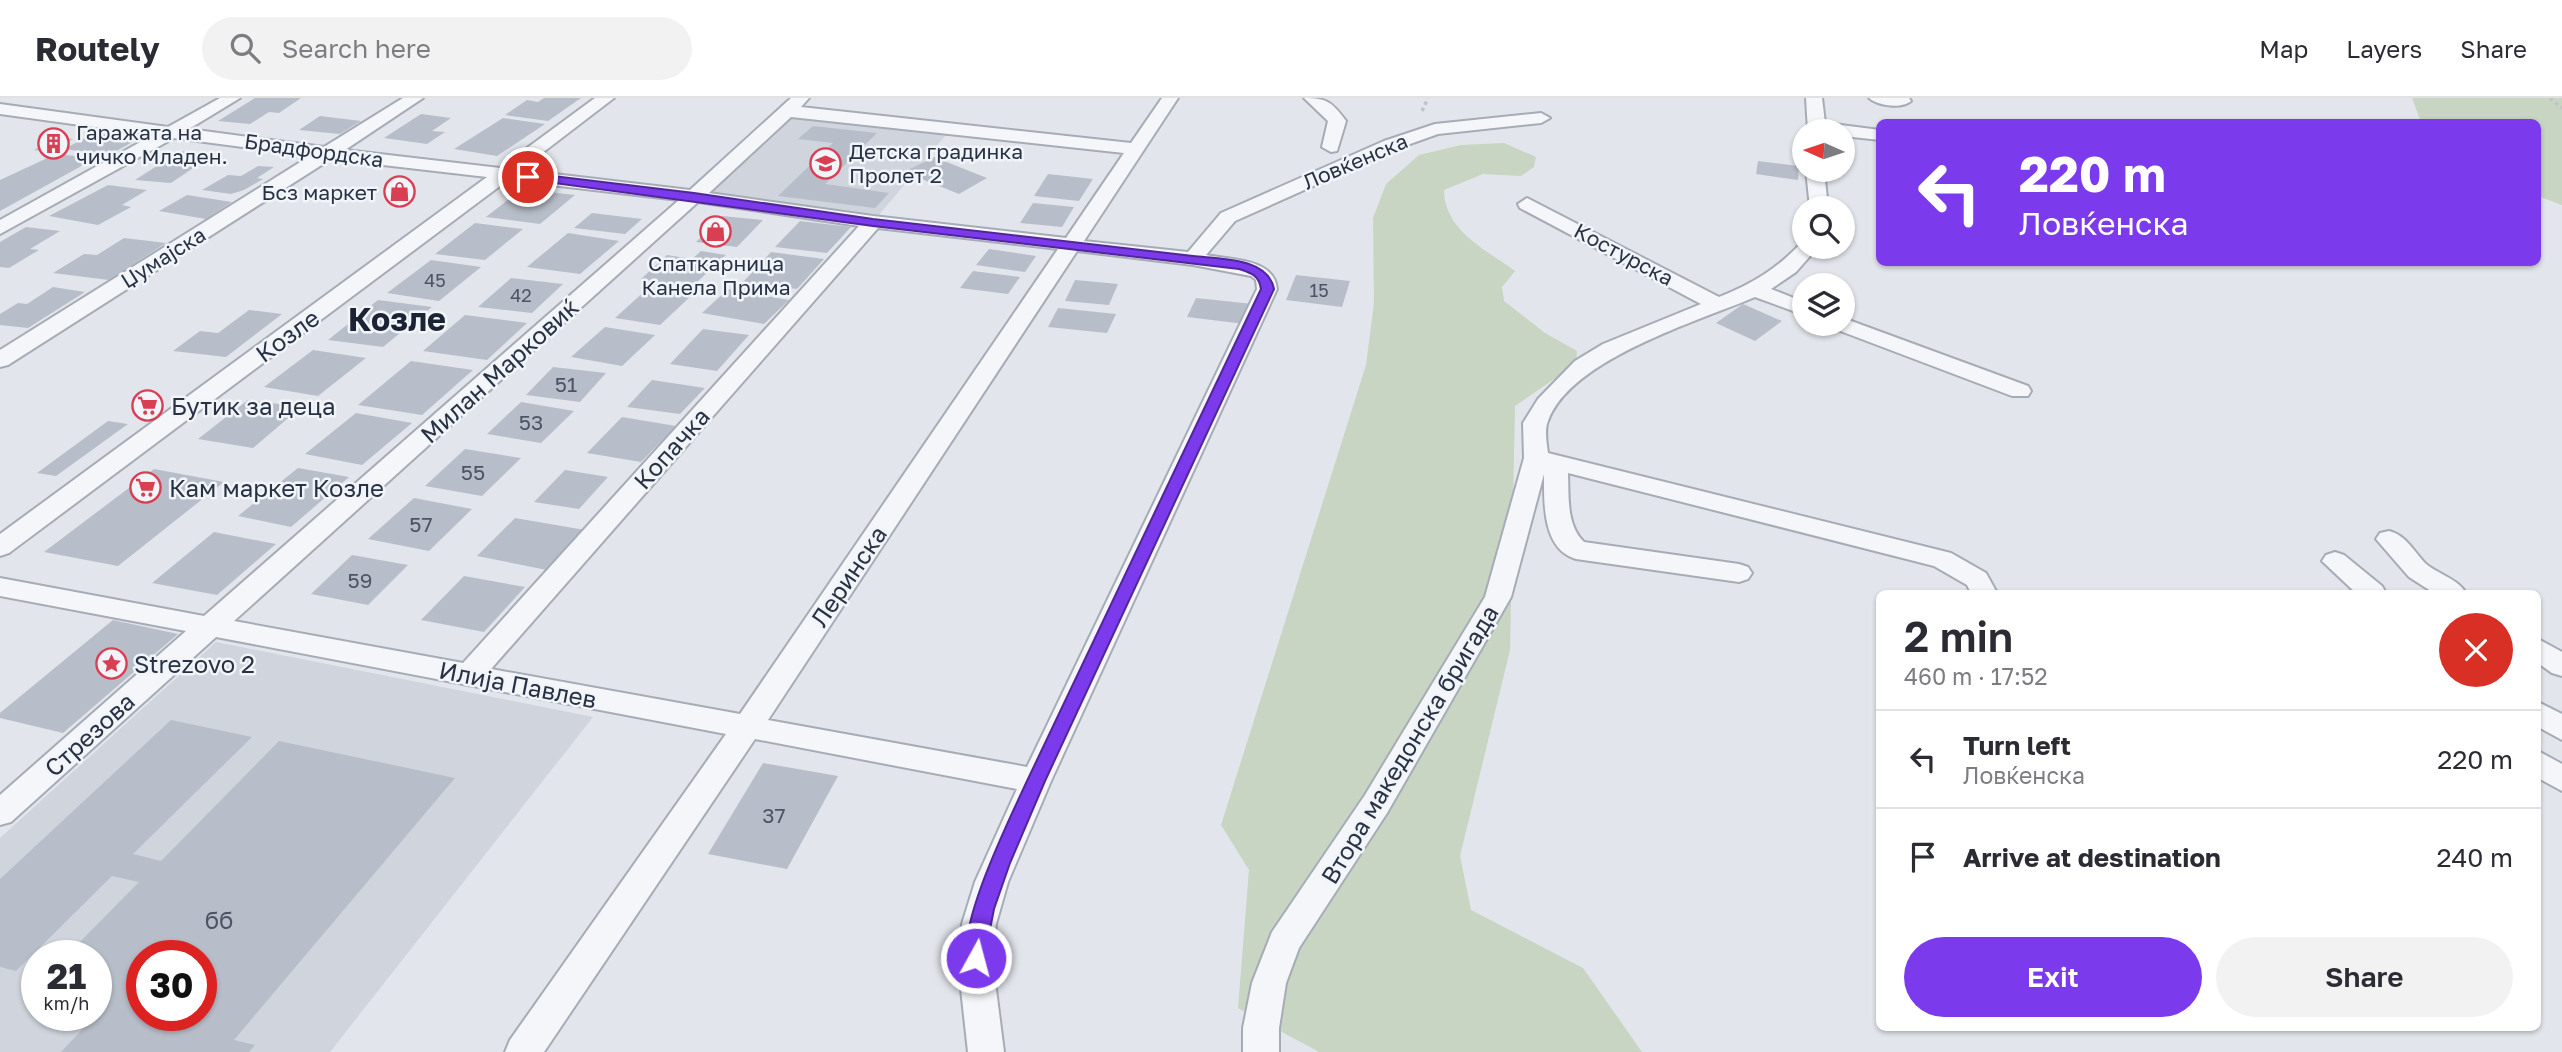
<!DOCTYPE html>
<html lang="en">
<head>
<meta charset="utf-8">
<style>
  :root { --surface:#fff; --page:#f2f2f3; --text:#2b2b33; --muted:#7c7c81; --line:#e1e1e2; --accent:#7c3aed }
  body { margin:0; font-family:"Golos Text",sans-serif; background:var(--page); color:var(--text); height:100vh; display:flex; flex-direction:column; font-size:26px; white-space:nowrap }
  * { box-sizing:border-box; margin:0 }
  p { font-size:23px; color:var(--muted) }
  .icon { flex:none; width:38px; height:38px; fill:none; stroke:currentColor; stroke-width:2; stroke-linecap:round; stroke-linejoin:round }
  .map { position:relative; flex:1; overflow:hidden }
  .panel { position:absolute; left:1876px; top:492px; width:665px; height:441px; display:flex; flex-direction:column; background:var(--surface); border-radius:10px; box-shadow:0 2px 5px #0004 }
  .panel>* { flex:none }
  .top-card { position:absolute; left:1876px; top:21px; width:665px; height:147px; border-radius:10px; box-shadow:0 2px 5px #0004; background:#7c3aed; color:#fff; overflow:hidden }
  .needle { width:46px; rotate:273deg }
  .fabs { position:absolute; left:1792px; top:21px; display:grid; gap:14px }
  .fabs a { display:grid; place-items:center; width:63px; height:63px; border-radius:50%; background:var(--surface); box-shadow:0 2px 5px #0004; font-size:35px }
  .speed { position:absolute; left:21px; top:842px; display:flex; gap:14px; font-size:35px; font-weight:700; text-align:center }
  .speed>* { display:grid; place-content:center; width:91px; height:91px; border-radius:50%; background:var(--surface); box-shadow:0 2px 5px #0004; line-height:1 }
  .speed small { font-size:18px; font-weight:400 }
  .speed .limit { border:10px solid #d22; background:#fff; color:#111 }
  .pin { position:absolute; display:grid; place-items:center; width:60px; height:60px; color:#fff; margin:-30px; border:4px solid #fff; border-radius:50%; box-shadow:0 2px 7px #0007 }
  .me { position:absolute; width:77px; margin:-38px; rotate:7deg; stroke-linejoin:round; filter:drop-shadow(0 0 5px #0008) }
  .turn { display:flex; align-items:center; gap:24px; height:147px; padding:0 28px; font-size:32px }
  .turn .icon { width:91px; height:91px; stroke-width:2.5 }
  .turn b { display:block; font-size:49px; line-height:60px }
  .round { display:grid; place-items:center; flex:none; width:74px; height:74px; border-radius:37px; background:var(--page) }
  .head { display:flex; align-items:center; justify-content:space-between; height:119px; padding:0 28px }
  h1 { font-size:42px; font-weight:600; line-height:52px }
  .primary-button { display:flex; gap:14px; margin-top:auto; padding:14px 28px }
  .primary-button a { flex:1; height:80px; border-radius:42px; background:var(--accent); color:#fff; font-size:28px; font-weight:600; line-height:80px; text-align:center }
  .primary-button a+a { background:var(--page); color:var(--text) }
  ul { padding:0; list-style:none }
  li { display:flex; align-items:center; gap:21px; height:98px; padding:0 28px; border-top:2px solid var(--line) }
  li div { flex:1 }
  li b { display:block; font-size:26px }
  li em { font-style:normal }
  header { display:flex; align-items:center; gap:42px; box-sizing:border-box; height:98px; padding:0 35px; background:var(--surface); border-bottom:2px solid var(--line) }
  header strong { font-size:33px }
  nav { display:flex; gap:38px; margin-inline-start:auto; font-size:24px }
  .search { width:490px; height:63px; background:var(--page); display:flex; align-items:center; gap:18px; box-sizing:border-box; padding:0 24px; border-radius:38px; color:var(--muted); font-size:26px }
  .map>svg:first-child { display:block }
</style>
</head>
<body>
<header>
<strong>Routely</strong>
<div class="search"><svg class="icon" aria-label="search" viewBox="0 0 24 24"><circle cx="10" cy="10" r="6"/><path d="M15 15l6 6"/></svg>Search here</div>
<nav><a>Map</a><a>Layers</a><a>Share</a></nav>
</header>
<div class="map">
<svg width="2562" height="954" viewBox="0 0 2562 954">
  <rect width="100%" height="100%" fill="#e2e5eb"/>
  <!-- built -->
  <path fill="#cfd4dd" fill-rule="evenodd" d="M 787,13 L 950,32 L 873,124 L 694,98 Z
    M 216,544 L 593,619 L 330,954 L 0,954 L 0,740 ZM 37,858 L 96,858 L 96,917 L 37,917 ZM 142,858 L 201,858 L 201,917 L 142,917 Z"/>
  <!-- green -->
  <path fill="#c7d5c2" d="M 2412,0 L 2562,0 L 2562,107 L 2538,98 L 2538,24 L 2421,24 Z
    M 1504,45 L 1536,59 L 1534,69 L 1521,78 L 1483,76 L 1444,92 C 1444,132 1486,152 1515,173 L 1502,189 L 1504,203 L 1545,235 L 1577,253 L 1576,266 L 1515,308 L 1510,552 L 1460,758 L 1471,812 L 1583,870 L 1642,954 L 1319,954 L 1238,910 L 1249,772 L 1221,727 L 1366,267 L 1374,205 L 1373,120 L 1386,86 L 1419,57 L 1461,47 Z"/>
  <!-- building -->
  <path fill="#b8bec9" fill-rule="evenodd" d="M 255,0 L 301,0 L 279,15 L 269,14 L 250,26 L 218,23 Z
    M 544,0 L 581,0 L 548,23 L 505,17 L 527,2 L 538,4 Z
    M 421,16 L 451,20 L 432,33 L 445,34 L 427,46 L 384,40 Z
    M 320,18 L 361,23 L 340,36 L 299,32 Z
    M 503,20 L 545,26 L 497,58 L 454,51 Z
    M 813,28 L 877,35 L 825,86 L 889,95 L 875,110 L 778,98 L 833,45 L 798,41 Z
    M 95,35 L 138,41 L 109,57 L 64,51 Z
    M 58,39 L 73,41 L 48,54 L 34,52 Z
    M 180,53 L 214,56 L 171,85 L 135,82 Z
    M 56,56 L 96,60 L 0,113 L 0,82 Z
    M 934,59 L 987,80 L 959,96 L 904,74 Z
    M 1758,63 L 1799,68 L 1798,82 L 1756,76 Z
    M 258,68 L 274,69 L 257,80 L 263,81 L 244,92 L 231,96 L 202,92 L 228,77 L 241,78 Z
    M 1048,76 L 1093,81 L 1079,103 L 1034,98 Z
    M 108,87 L 147,92 L 122,107 L 131,109 L 98,127 L 49,118 Z
    M 522,91 L 575,97 L 540,126 L 486,119 Z
    M 187,97 L 232,104 L 206,121 L 159,113 Z
    M 1033,105 L 1074,109 L 1062,129 L 1020,125 Z
    M 592,115 L 642,121 L 625,136 L 574,130 Z
    M 722,118 L 763,122 L 737,149 L 696,144 Z
    M 800,123 L 851,129 L 827,155 L 775,149 Z
    M 475,125 L 523,131 L 485,162 L 435,156 Z
    M 26,129 L 60,133 L 30,151 L 39,152 L 9,170 L 0,169 L 0,144 Z
    M 568,135 L 619,143 L 580,176 L 527,169 Z
    M 124,140 L 166,145 L 109,182 L 53,175 L 84,156 L 97,157 Z
    M 989,151 L 1036,158 L 1025,174 L 976,167 Z
    M 701,153 L 726,157 L 696,185 L 677,183 L 674,186 L 641,181 L 667,157 L 692,161 Z
    M 771,154 L 824,161 L 797,191 L 743,184 Z
    M 431,162 L 481,169 L 439,203 L 387,195 Z
    M 973,173 L 1020,179 L 1008,196 L 960,190 Z
    M 1296,177 L 1350,183 L 1342,209 L 1286,202 Z
    M 511,180 L 563,186 L 532,215 L 478,209 Z
    M 1075,182 L 1118,186 L 1109,207 L 1065,203 Z
    M 53,189 L 85,194 L 28,230 L 0,227 L 0,216 L 18,205 L 27,206 Z
    M 647,191 L 691,198 L 660,227 L 615,220 Z
    M 728,191 L 789,202 L 764,226 L 702,215 Z
    M 1196,200 L 1253,206 L 1245,226 L 1187,219 Z
    M 378,202 L 432,209 L 383,249 L 328,242 Z
    M 1743,206 L 1782,223 L 1755,243 L 1716,225 Z
    M 1058,210 L 1116,216 L 1107,235 L 1048,229 Z
    M 249,212 L 282,216 L 226,259 L 173,253 L 200,233 L 218,235 Z
    M 465,217 L 527,225 L 487,262 L 423,253 Z
    M 605,229 L 655,237 L 622,268 L 571,259 Z
    M 703,231 L 749,237 L 717,273 L 670,266 Z
    M 313,252 L 366,260 L 318,298 L 264,289 Z
    M 411,263 L 473,272 L 422,317 L 358,307 Z
    M 553,269 L 606,275 L 580,304 L 526,297 Z
    M 652,282 L 705,290 L 680,316 L 627,309 Z
    M 248,302 L 301,309 L 253,350 L 198,341 Z
    M 521,304 L 574,313 L 541,345 L 487,336 Z
    M 356,315 L 412,325 L 362,367 L 305,356 Z
    M 622,319 L 676,328 L 641,364 L 587,355 Z
    M 108,323 L 128,326 L 56,378 L 37,375 Z
    M 465,351 L 521,360 L 482,398 L 425,388 Z
    M 298,370 L 349,379 L 291,429 L 238,418 Z
    M 154,371 L 224,384 L 118,468 L 44,454 Z
    M 565,372 L 608,379 L 579,411 L 534,404 Z
    M 414,400 L 472,411 L 429,453 L 368,441 Z
    M 515,420 L 585,432 L 547,472 L 477,458 Z
    M 214,434 L 276,446 L 217,497 L 152,485 Z
    M 352,457 L 408,467 L 368,507 L 311,496 Z
    M 464,478 L 525,489 L 484,534 L 421,522 Z
    M 113,522 L 178,536 L 63,635 L 0,620 L 0,615 Z
    M 171,622 L 252,639 L 133,756 L 161,763 L 279,643 L 455,680 L 234,942 L 255,947 L 249,954 L 61,954 L 111,901 L 96,897 L 96,858 L 66,858 L 139,784 L 112,778 L 16,873 L 0,869 L 0,781 ZM 142,858 L 201,858 L 201,917 L 142,917 Z
    M 763,665 L 838,678 L 787,771 L 708,756 Z"/>
  <g fill="none" stroke-linecap="round" stroke-linejoin="round">
    <defs>
      <path id="minor" d="M 220,0 L 240,0 L 189,31 L 324,49 L 403,0 L 423,0 L 345,52 L 500,70 L 595,0 L 614,0 L 520,72 L 690,92 L 791,0 L 809,0 L 801,9 L 1131,45 L 1162,0 L 1178,0 L 1084,143 L 1188,154 L 1221,115 L 1384,43 L 1435,26 L 1541,15 L 1550,20 L 1541,25 L 1438,36 L 1396,51 L 1235,123 L 1206,157 C 1231,162 1274,160 1277,191 L 1051,683 L 1008,784 L 996,826 L 992,860 L 1004,954 L 968,954 L 959,873 L 962,826 L 975,784 L 1017,691 L 755,641 L 544,954 L 505,954 L 510,942 L 726,636 L 216,539 L 11,724 L 0,727 L 0,697 L 186,533 L 0,498 L 0,480 L 204,518 L 679,102 L 508,82 L 9,455 L 0,458 L 0,436 L 487,79 L 331,61 L 8,267 L 0,269 L 0,252 L 310,58 L 174,40 L 0,136 L 0,122 L 153,37 L 0,16 L 0,6 L 168,29 ZM 791,19 L 1124,55 L 1066,140 L 873,118 L 709,95 ZM 698,104 L 859,128 L 463,565 L 234,523 ZM 878,130 L 1058,151 L 740,616 L 491,571 ZM 1077,153 L 1193,167 L 1251,178 L 1256,182 L 1257,191 L 1027,669 L 768,622 Z
        M 1304,0 C 1327,0 1332,4 1346,23 L 1337,53 L 1331,54 L 1322,49 L 1328,23 Z
        M 1806,0 L 1822,0 L 1825,25 L 1880,32 L 1880,42 L 1843,38 L 1843,33 L 1808,33 Z
        M 1869,0 L 1909,0 L 1911,3 C 1902,11 1878,8 1869,0 Z
        M 1806,72 L 1824,72 L 1828,110 L 1810,110 Z
        M 1527,100 L 1719,199 C 1752,186 1777,171 1801,145 L 1804,144 L 1804,149 L 1818,149 L 1796,174 L 1771,191 L 1804,204 L 1804,217 L 1755,199 C 1699,223 1570,261 1548,323 C 1544,332 1547,346 1548,355 L 1951,455 L 1986,475 L 1997,495 L 1971,495 L 1967,487 L 1934,468 L 1568,375 C 1569,398 1566,427 1584,444 L 1739,466 L 1748,469 L 1752,475 L 1748,481 L 1739,484 L 1576,461 C 1542,451 1544,404 1544,376 L 1511,499 L 1387,715 L 1299,850 L 1286,885 L 1279,930 L 1279,954 L 1243,954 L 1243,930 L 1252,885 L 1272,834 L 1365,697 L 1485,499 L 1524,360 L 1523,325 L 1538,301 L 1575,263 L 1603,246 L 1701,206 L 1520,110 L 1518,106 Z
        M 1843,220 L 2028,288 L 2031,293 L 2028,298 L 2012,298 L 1835,231 L 1832,226 L 1843,226 Z
        M 2389,433 C 2406,437 2414,454 2426,466 C 2438,476 2458,481 2466,495 L 2434,495 L 2409,479 L 2376,441 L 2380,435 Z
        M 2335,454 L 2344,457 L 2382,488 L 2386,495 L 2356,495 L 2322,463 L 2326,457 Z
        M 2538,541 L 2562,554 L 2562,578 L 2552,575 L 2538,565 Z
        M 2538,604 L 2562,616 L 2562,642 L 2538,629 Z
        M 2538,653 L 2562,666 L 2562,693 L 2538,680 Z"/>
    </defs>
    <!-- minor casing -->
    <use href="#minor" stroke="#a6acb6" stroke-width="4"/>
    <!-- path -->
    <path stroke="#c0c3ca" stroke-width="3.5" stroke-dasharray="3.5 3.5" stroke-linecap="butt" d="M 2550,0 L 2562,10
      M 1422,13 L 1428,0"/>
    <!-- minor -->
    <use href="#minor" fill="#f5f6f9" fill-rule="evenodd"/>
  </g>
  <!-- route -->
  <path fill="#7c3aed" stroke="#51269a" stroke-width="2" d="M 528,75 L 694,95 L 873,121 L 1193,158 C 1219,161 1268,159 1274,191 L 1045,683 L 1010,765 L 994,811 L 983,867 L 976,870 L 969,867 C 953,834 1011,718 1027,683 L 1261,191 C 1259,177 1251,175 1239,171 L 873,128 L 524,81 L 524,76 Z"/>
  <!-- icons -->
  <defs>
    <symbol id="building-ring" viewBox="-11 -11 22 22"><circle r="9.5" fill="#f1f4f8" stroke="#d83f53" stroke-width="1.5"/><path d="M-4-6H4V6H1V3H-1V6H-4ZM-2.5-4.3h1.7v1.8h-1.7ZM.8-4.3h1.7v1.8H.8ZM-2.5-1h1.7V.8h-1.7ZM.8-1h1.7V.8H.8Z" fill="#d83f53"/></symbol>
    <symbol id="school-ring" viewBox="-11 -11 22 22"><circle r="9.5" fill="#f1f4f8" stroke="#d83f53" stroke-width="1.5"/><path d="M0-5L7-2L0 1L-7-2ZM-4 1L0 2.5L4 1V4Q0 6-4 4Z" fill="#d83f53"/></symbol>
    <symbol id="shop-ring" viewBox="-11 -11 22 22"><circle r="9.5" fill="#f1f4f8" stroke="#d83f53" stroke-width="1.5"/><path d="M-5-2.5h2.3a2.7 3.5 0 0 1 5.4 0H5L5.5 6h-11ZM-1.5-2.5h3a1.5 2.3 0 0 0-3 0Z" fill="#d83f53"/></symbol>
    <symbol id="supermarket-ring" viewBox="-11 -11 22 22"><circle r="9.5" fill="#f1f4f8" stroke="#d83f53" stroke-width="1.5"/><path d="M-6-5.5h2.5l.6 2H6L4.5 2H-2.5L-4.4-4H-6ZM-1.5 3.2a1.3 1.3 0 1 0 .1 0ZM3 3.2a1.3 1.3 0 1 0 .1 0Z" fill="#d83f53"/></symbol>
    <symbol id="sight-ring" viewBox="-11 -11 22 22"><circle r="9.5" fill="#f1f4f8" stroke="#d83f53" stroke-width="1.5"/><path d="M0-6L1.8-2.2L6-1.7L2.9 1.2L3.7 5.4L0 3.3L-3.7 5.4L-2.9 1.2L-6-1.7L-1.8-2.2Z" fill="#d83f53"/></symbol>
  </defs>
  <g fill-rule="evenodd">
    <use href="#building-ring" x="36" y="28" width="35" height="35"/>
    <use href="#school-ring" x="808" y="48" width="35" height="35"/>
    <use href="#shop-ring" x="382" y="76" width="35" height="35"/>
    <use href="#shop-ring" x="698" y="116" width="35" height="35"/>
    <use href="#supermarket-ring" x="130" y="290" width="35" height="35"/>
    <use href="#supermarket-ring" x="128" y="372" width="35" height="35"/>
    <use href="#sight-ring" x="94" y="548" width="35" height="35"/>
  </g>
  <g text-anchor="middle" dominant-baseline="central" stroke-width="5" stroke-linejoin="round" paint-order="stroke">
    <!-- far-number labels -->
    <g font-size="18" fill="#4c5565">
      <text x="435" y="182">45</text>
      <text x="1319" y="192">15</text>
      <text x="521" y="197">42</text>
    </g>
    <!-- far-poi labels -->
    <g font-size="21" fill="#283244" stroke="#f1f4f8" text-anchor="start">
      <text x="76" y="34">Гаражата на<tspan x="76" dy="24">чичко Младен.</tspan></text>
      <text x="849" y="53">Детска градинка<tspan x="849" dy="24">Пролет 2</tspan></text>
      <text x="377" y="94" text-anchor="end">Бсз маркет</text>
      <text x="716" y="165" text-anchor="middle">Спаткарница<tspan x="716" dy="24">Канела Прима</tspan></text>
    </g>
    <!-- far-street labels -->
    <g font-size="21" fill="#283244" stroke="#f1f4f8">
      <text transform="translate(314 52) rotate(8)">Брадфордска</text>
      <text transform="translate(1355 63) rotate(-23)">Ловќенска</text>
      <text transform="translate(1624 156) rotate(28)">Костурска</text>
      <text transform="translate(163 159) rotate(-32)">Џумајска</text>
    </g>
    <!-- number labels -->
    <g font-size="21" fill="#4c5565">
      <text x="566" y="286">51</text>
      <text x="531" y="324">53</text>
      <text x="473" y="374">55</text>
      <text x="421" y="426">57</text>
      <text x="360" y="482">59</text>
      <text x="774" y="717">37</text>
    </g>
    <!-- street labels -->
    <g font-size="24" fill="#283244" stroke="#f1f4f8">
      <text transform="translate(287 237) rotate(-36)">Козле</text>
      <text transform="translate(499 272) rotate(-42)">Милан Марковиќ</text>
      <text transform="translate(671 350) rotate(-48)">Копачка</text>
      <text transform="translate(848 478) rotate(-56)">Леринска</text>
      <text transform="translate(518 586) rotate(11)">Илија Павлев</text>
      <text transform="translate(89 636) rotate(-42)">Стрезова</text>
      <text transform="translate(1409 646) rotate(-59)">Втора македонска бригада</text>
    </g>
    <!-- poi labels -->
    <g font-size="24" fill="#283244" stroke="#f1f4f8" text-anchor="start">
      <text x="171" y="307">Бутик за деца</text>
      <text x="169" y="389">Кам маркет Козле</text>
      <text x="134" y="565">Strezovo 2</text>
    </g>
    <!-- near-number labels -->
    <g font-size="24" fill="#4c5565">
      <text x="219" y="821">бб</text>
    </g>
    <!-- district labels -->
    <g font-size="32" font-weight="bold" fill="#1b2335" stroke="#f1f4f8">
      <text x="397" y="221">Козле</text>
    </g>
  </g>
</svg>
<div class="fabs">
<a><svg class="needle" viewBox="-14 -14 28 28"><path d="M0-13l5 13h-10z" fill="#e53935"/><path d="M0 13l5-13h-10z" fill="#7c7c81"/></svg></a>
<a><svg class="icon" aria-label="search" viewBox="0 0 24 24"><circle cx="10" cy="10" r="6"/><path d="M15 15l6 6"/></svg></a>
<a><svg class="icon" aria-label="layers" viewBox="0 0 24 24"><path d="M12 4l9 5-9 5-9-5zM3 14l9 5 9-5"/></svg></a>
</div>
<div class="speed"><div>21<small>km/h</small></div><div class="limit">30</div></div>
<div class="pin" style="left:528px;top:79px;background:#d93025"><svg class="icon" aria-label="arrive" viewBox="0 0 24 24"><path d="M6 21V4h12l-3 4 3 4H6"/></svg></div>
<svg class="me" style="left:976px;top:860px" viewBox="-20 -20 40 40"><circle r="17" fill="#7c3aed" stroke="#fff" stroke-width="3"/><path d="M0-11L8 9 0 5-8 9z" fill="#fff"/></svg>
<div class="top-card">
<div class="turn"><svg class="icon" aria-label="left" viewBox="0 0 24 24"><path d="M17 20v-9H6M10 6l-5 5 5 5"/></svg><div><b>220 m</b>Ловќенска</div></div>
</div>
<section class="panel">
<div class="head"><div><h1>2 min</h1><p>460 m · 17:52</p></div><a class="round" style="background:#d93025;color:#fff"><svg class="icon" aria-label="close" viewBox="0 0 24 24"><path d="M6 6l12 12M18 6L6 18"/></svg></a></div>
<ul>
<li><svg class="icon" aria-label="left" viewBox="0 0 24 24"><path d="M17 20v-9H6M10 6l-5 5 5 5"/></svg><div><b>Turn left</b><p>Ловќенска</p></div><em>220 m</em></li>
<li><svg class="icon" aria-label="arrive" viewBox="0 0 24 24"><path d="M6 21V4h12l-3 4 3 4H6"/></svg><div><b>Arrive at destination</b></div><em>240 m</em></li>
</ul>
<div class="primary-button"><a>Exit</a><a>Share</a></div>
</section>
</div>
</body>
</html>
